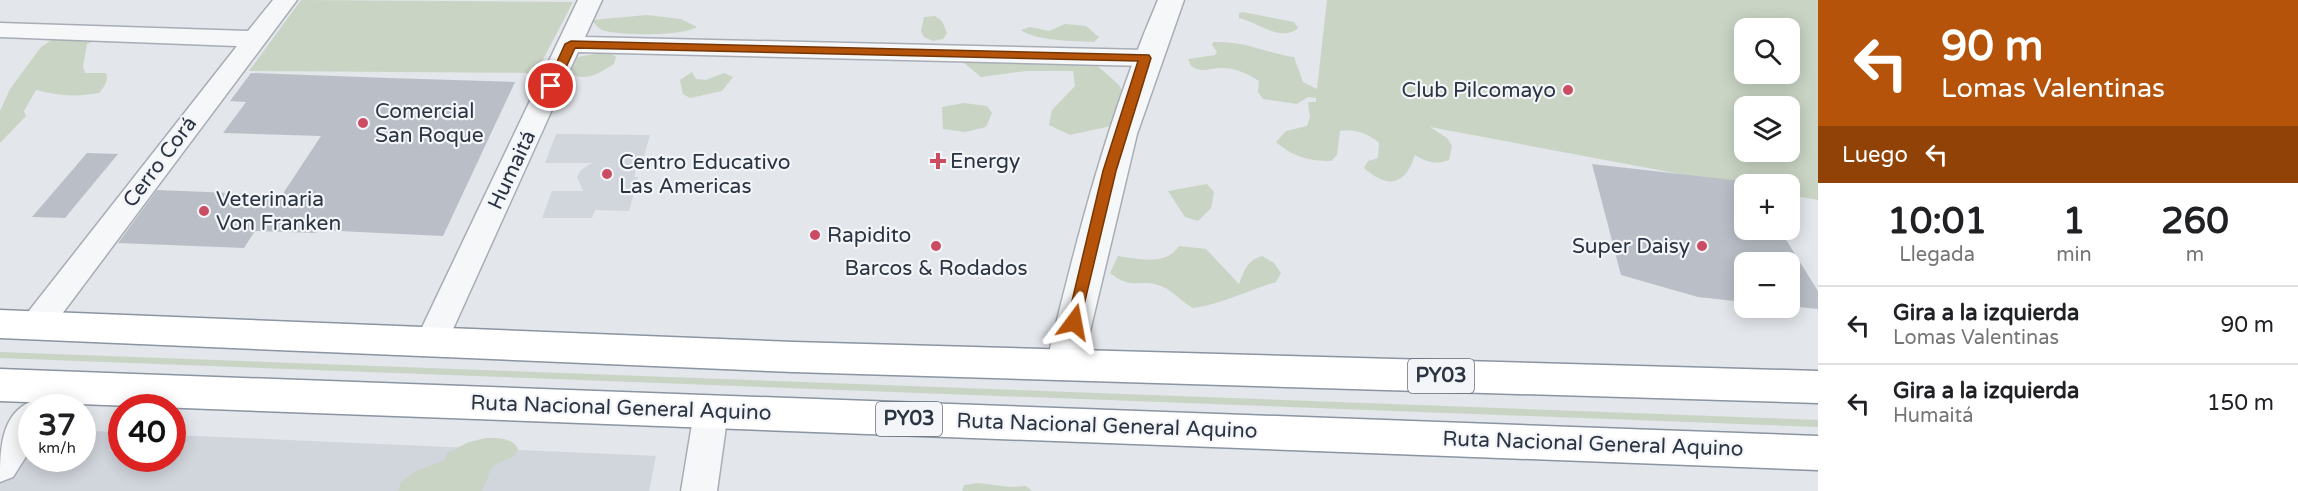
<!DOCTYPE html>
<html lang="es">
<head>
<meta charset="utf-8">
<style>
  :root { --surface:#fff; --page:#f2f2f2; --text:#202124; --muted:#757577; --line:#e0e0e0 }
  body { margin:0; font-family:"Varela Round",sans-serif; background:var(--page); color:var(--text); height:100vh; display:flex; flex-direction:column; font-size:22px; white-space:nowrap }
  * { box-sizing:border-box; margin:0 }
  p { font-size:20px; color:var(--muted) }
  .icon { flex:none; width:33px; height:33px; fill:none; stroke:currentColor; stroke-width:2; stroke-linecap:round; stroke-linejoin:round }
  .map { position:relative; flex:1; overflow:hidden }
  .sheet { display:flex; flex-direction:column; background:var(--surface); width:480px }
  .sheet>* { flex:none }
  .hud { background:#b45309; color:#fff; overflow:hidden }
  .controls { position:absolute; left:1734px; top:18px; display:grid; gap:12px }
  .controls a { display:grid; place-items:center; width:66px; height:66px; border-radius:12px; background:var(--surface); box-shadow:0 3px 15px #0003; font-size:30px }
  .speed { position:absolute; left:18px; top:394px; display:flex; gap:12px; font-size:30px; font-weight:700; text-align:center }
  .speed>* { display:grid; place-content:center; width:78px; height:78px; border-radius:50%; background:var(--surface); box-shadow:0 3px 15px #0003; line-height:1 }
  .speed small { font-size:15px; font-weight:400 }
  .speed .limit { border:9px solid #d22; background:#fff; color:#111 }
  .pin { position:absolute; display:grid; place-items:center; width:51px; height:51px; color:#fff; margin:-26px; border:3px solid #fff; border-radius:50%; box-shadow:0 2px 6px #0007 }
  .me { position:absolute; width:66px; margin:-33px; rotate:13deg; stroke-linejoin:round; filter:drop-shadow(0 0 4px #0008) }
  .turn { display:flex; align-items:center; gap:21px; height:126px; padding:0 24px; font-size:27px }
  .turn .icon { width:78px; height:78px; stroke-width:2.5 }
  .turn b { display:block; font-size:42px; line-height:51px }
  .then { display:flex; align-items:center; height:57px; padding:0 24px; background:#0003; gap:12px; font-size:22px }
  .eta { display:flex; justify-content:space-evenly; align-items:center; height:102px; text-align:center }
  .eta b { font-size:36px; font-weight:700; line-height:42px }
  ul { padding:0; list-style:none }
  li { display:flex; align-items:center; gap:18px; height:78px; padding:0 24px; border-top:2px solid var(--line) }
  li div { flex:1 }
  li b { display:block; font-size:22px }
  li em { font-style:normal }
  main { display:flex; flex:1; min-height:0 }
  .map>svg:first-child { display:block }
</style>
</head>
<body>
<main>
<div class="map">
<svg width="1818" height="491" viewBox="0 0 1818 491">
  <rect width="100%" height="100%" fill="#e3e6eb"/>
  <!-- built -->
  <path fill="#d1d5dc" d="M 556,134 L 650,135 L 644,156 L 639,156 L 634,177 L 638,177 L 629,211 L 595,210 L 592,218 L 542,218 L 552,191 L 583,191 L 577,177 L 581,170 L 592,163 L 545,163 Z
    M 83,431 L 121,432 L 122,459 L 172,459 L 173,435 L 656,456 L 649,491 L 0,491 L 0,482 L 31,437 L 32,459 L 82,459 Z"/>
  <!-- green -->
  <path fill="#c9d4c4" fill-rule="evenodd" d="M 301,0 L 573,2 L 536,73 L 249,71 Z
    M 1327,0 L 1818,0 L 1818,200 L 1790,195 L 1790,184 L 1744,186 L 1430,127 L 1447,138 L 1452,146 L 1449,160 C 1435,165 1427,162 1415,155 C 1405,186 1388,189 1364,168 L 1368,161 L 1378,158 L 1379,143 C 1370,134 1353,128 1340,131 L 1337,155 L 1331,161 C 1309,161 1293,157 1276,142 L 1286,131 L 1307,126 L 1310,117 L 1308,102 L 1316,102 L 1316,98 L 1308,97 L 1297,104 L 1263,99 L 1258,92 L 1259,81 C 1248,74 1236,68 1223,68 C 1211,67 1201,74 1191,66 L 1188,59 L 1215,55 L 1217,52 L 1212,45 L 1213,42 C 1247,41 1262,52 1294,57 L 1303,82 L 1317,89 ZM 1744,28 L 1790,28 L 1790,74 L 1744,74 ZM 1744,106 L 1790,106 L 1790,152 L 1744,152 Z
    M 1243,12 L 1294,22 L 1298,28 C 1282,43 1257,22 1239,18 L 1239,13 Z
    M 647,15 L 681,19 L 697,27 C 684,36 618,36 602,30 C 598,28 595,24 592,20 Z
    M 935,16 L 942,21 L 947,33 L 943,39 L 933,41 L 924,37 L 921,31 L 924,17 Z
    M 1065,24 L 1086,26 L 1099,37 L 1094,42 C 1074,41 1036,41 1021,30 L 1030,27 L 1049,31 Z
    M 61,34 L 110,35 L 87,44 L 83,67 L 85,73 L 106,73 C 109,81 104,87 99,93 C 76,97 59,96 36,90 L 24,111 L 26,116 L 0,143 L 0,111 L 10,89 L 41,47 Z
    M 600,53 L 611,53 L 616,57 L 614,64 C 601,72 585,83 570,73 L 577,57 Z
    M 985,61 L 1093,62 L 1119,85 L 1127,101 L 1122,114 L 1111,126 L 1070,135 L 1049,125 L 1052,110 L 1075,86 L 1073,71 L 1026,71 L 981,77 L 964,63 Z
    M 692,72 L 696,79 L 706,80 L 724,73 L 733,77 L 722,91 L 690,98 L 683,94 L 680,80 Z
    M 964,103 L 987,106 L 992,113 L 986,127 L 965,132 L 943,129 L 942,107 Z
    M 1207,184 L 1214,192 L 1211,208 L 1198,221 L 1185,217 L 1168,191 Z
    M 1179,246 L 1206,249 L 1239,284 C 1245,270 1246,261 1262,256 L 1274,263 L 1281,273 L 1276,282 C 1248,290 1222,304 1193,308 C 1182,302 1172,290 1161,286 C 1141,278 1132,291 1110,273 L 1118,256 C 1139,259 1166,266 1179,246 Z
    M 0,352 L 1818,420 L 1818,427 L 0,358 Z
    M 486,438 C 498,438 512,437 518,449 L 513,457 C 484,468 494,466 482,491 L 399,491 L 400,483 L 414,472 L 445,460 L 447,453 L 469,442 Z
    M 978,483 L 1010,487 L 1026,486 L 1032,491 L 962,491 L 964,485 Z"/>
  <!-- building -->
  <path fill="#babfc7" d="M 251,73 L 389,78 L 515,82 L 443,236 L 318,230 L 316,233 L 255,231 L 244,248 L 118,243 L 157,190 L 282,195 L 321,136 L 223,133 L 246,102 L 230,101 Z
    M 87,153 L 118,154 L 65,218 L 32,217 Z
    M 1592,164 L 1750,182 L 1752,184 L 1744,184 L 1744,230 L 1780,230 L 1818,291 L 1818,309 L 1790,306 L 1790,262 L 1744,262 L 1744,302 L 1698,297 L 1621,275 Z"/>
  <g fill="none" stroke-linecap="round" stroke-linejoin="round">
    <defs>
      <path id="minor" d="M 273,0 L 297,0 L 47,334 L 36,338 L 25,334 L 20,325 L 25,316 L 237,46 L 0,37 L 0,23 L 248,31 Z
        M 578,0 L 602,0 L 585,37 L 1145,50 L 1154,53 L 1157,58 L 1154,63 L 1145,66 L 578,52 L 444,349 L 432,353 L 420,349 L 416,340 Z
        M 711,397 L 723,402 L 728,412 L 717,491 L 681,491 L 694,412 L 699,402 Z
        M 32,401 L 45,408 L 32,408 L 32,447 L 13,477 L 0,482 C 0,451 0,414 32,401 Z"/>
      <path id="tertiary" d="M 1158,0 L 1184,0 L 1137,134 L 1082,365 L 1077,376 L 1064,380 L 1051,376 L 1046,365 C 1076,241 1107,118 1158,0 Z"/>
      <path id="trunk" d="M 0,310 L 793,342 L 1818,371 L 1818,403 L 793,372 L 0,338 Z
        M 0,369 L 1818,436 L 1818,470 L 0,401 Z"/>
    </defs>
    <!-- minor casing -->
    <use href="#minor" stroke="#a8adb5" stroke-width="3"/>
    <!-- tertiary casing -->
    <use href="#tertiary" stroke="#a8adb5" stroke-width="3"/>
    <!-- trunk casing -->
    <use href="#trunk" stroke="#8b94a1" stroke-width="3"/>
    <!-- minor -->
    <use href="#minor" fill="#f6f7f9" fill-rule="evenodd"/>
    <!-- tertiary -->
    <use href="#tertiary" fill="#f6f7f9" fill-rule="evenodd"/>
    <!-- trunk -->
    <use href="#trunk" fill="#fff" fill-rule="evenodd"/>
  </g>
  <!-- route -->
  <path fill="#b45309" stroke="#753606" stroke-width="1.5" d="M 571,41 L 1149,55 L 1151,58 L 1116,171 L 1079,326 L 1069,326 L 1067,322 L 1103,171 L 1138,61 L 575,48 L 556,89 L 547,89 L 546,86 L 565,44 Z"/>
  <!-- markers -->
  <g fill="#ca4d63" stroke="#f3f5f8" stroke-width="2">
    <circle cx="1568" cy="90" r="6"/>
    <circle cx="363" cy="123" r="6"/>
    <path d="M935 152h6v6h6v6h-6v6h-6v-6h-6v-6h6z"/>
    <circle cx="607" cy="174" r="6"/>
    <circle cx="204" cy="211" r="6"/>
    <circle cx="815" cy="235" r="6"/>
    <circle cx="936" cy="246" r="6"/>
    <circle cx="1702" cy="246" r="6"/>
  </g>
  <g text-anchor="middle" dominant-baseline="central" stroke-width="4.5" stroke-linejoin="round" paint-order="stroke">
    <!-- shield labels -->
    <g fill="#f3f5f8" stroke="#676e79" stroke-width="1.5">
      <rect x="1408" y="359" width="66" height="34" rx="4.5"/>
      <rect x="876" y="402" width="66" height="34" rx="4.5"/>
    </g>
    <g font-size="20" font-weight="bold" fill="#2b3442">
      <text x="1441" y="376">PY03</text>
      <text x="909" y="419">PY03</text>
    </g>
    <!-- poi labels -->
    <g font-size="21" fill="#2b3442" stroke="#f3f5f8" text-anchor="start">
      <text x="1556" y="90" text-anchor="end">Club Pilcomayo</text>
      <text x="375" y="111">Comercial<tspan x="375" dy="24">San Roque</tspan></text>
      <text x="950" y="161">Energy</text>
      <text x="619" y="162">Centro Educativo<tspan x="619" dy="24">Las Americas</tspan></text>
      <text x="216" y="199">Veterinaria<tspan x="216" dy="24">Von Franken</tspan></text>
      <text x="827" y="235">Rapidito</text>
      <text x="1690" y="246" text-anchor="end">Super Daisy</text>
      <text x="936" y="268" text-anchor="middle">Barcos &amp; Rodados</text>
    </g>
    <!-- street labels -->
    <g font-size="21" fill="#2b3442" stroke="#f3f5f8">
      <text transform="translate(160 162) rotate(-53)">Cerro Corá</text>
      <text transform="translate(512 170) rotate(-65)">Humaitá</text>
      <text transform="translate(621 408) rotate(2)">Ruta Nacional General Aquino</text>
      <text transform="translate(1107 426) rotate(2)">Ruta Nacional General Aquino</text>
      <text transform="translate(1593 444) rotate(2)">Ruta Nacional General Aquino</text>
    </g>
  </g>
</svg>
<div class="controls">
<a><svg class="icon" aria-label="search" viewBox="0 0 24 24"><circle cx="10" cy="10" r="6"/><path d="M15 15l6 6"/></svg></a>
<a><svg class="icon" aria-label="layers" viewBox="0 0 24 24"><path d="M12 4l9 5-9 5-9-5zM3 14l9 5 9-5"/></svg></a>
<a>+</a>
<a>−</a>
</div>
<div class="speed"><div>37<small>km/h</small></div><div class="limit">40</div></div>
<div class="pin" style="left:551px;top:86px;background:#d93025"><svg class="icon" aria-label="arrive" viewBox="0 0 24 24"><path d="M6 21V4h12l-3 4 3 4H6"/></svg></div>
<svg class="me" style="left:1074px;top:322px" viewBox="-20 -20 40 40"><path d="M0-17L14 15 0 8-14 15z" fill="#b45309" stroke="#fff" stroke-width="4"/></svg>
</div>
<section class="sheet">
<div class="hud">
<div class="turn"><svg class="icon" aria-label="left" viewBox="0 0 24 24"><path d="M17 20v-9H6M10 6l-5 5 5 5"/></svg><div><b>90 m</b>Lomas Valentinas</div></div>
<div class="then">Luego<svg class="icon" aria-label="left" viewBox="0 0 24 24"><path d="M17 20v-9H6M10 6l-5 5 5 5"/></svg></div>
</div>
<div class="eta">
<div><b>10:01</b><p>Llegada</p></div>
<div><b>1</b><p>min</p></div>
<div><b>260</b><p>m</p></div>
</div>
<ul>
<li><svg class="icon" aria-label="left" viewBox="0 0 24 24"><path d="M17 20v-9H6M10 6l-5 5 5 5"/></svg><div><b>Gira a la izquierda</b><p>Lomas Valentinas</p></div><em>90 m</em></li>
<li><svg class="icon" aria-label="left" viewBox="0 0 24 24"><path d="M17 20v-9H6M10 6l-5 5 5 5"/></svg><div><b>Gira a la izquierda</b><p>Humaitá</p></div><em>150 m</em></li>
</ul>
</section>
</main>
</body>
</html>
